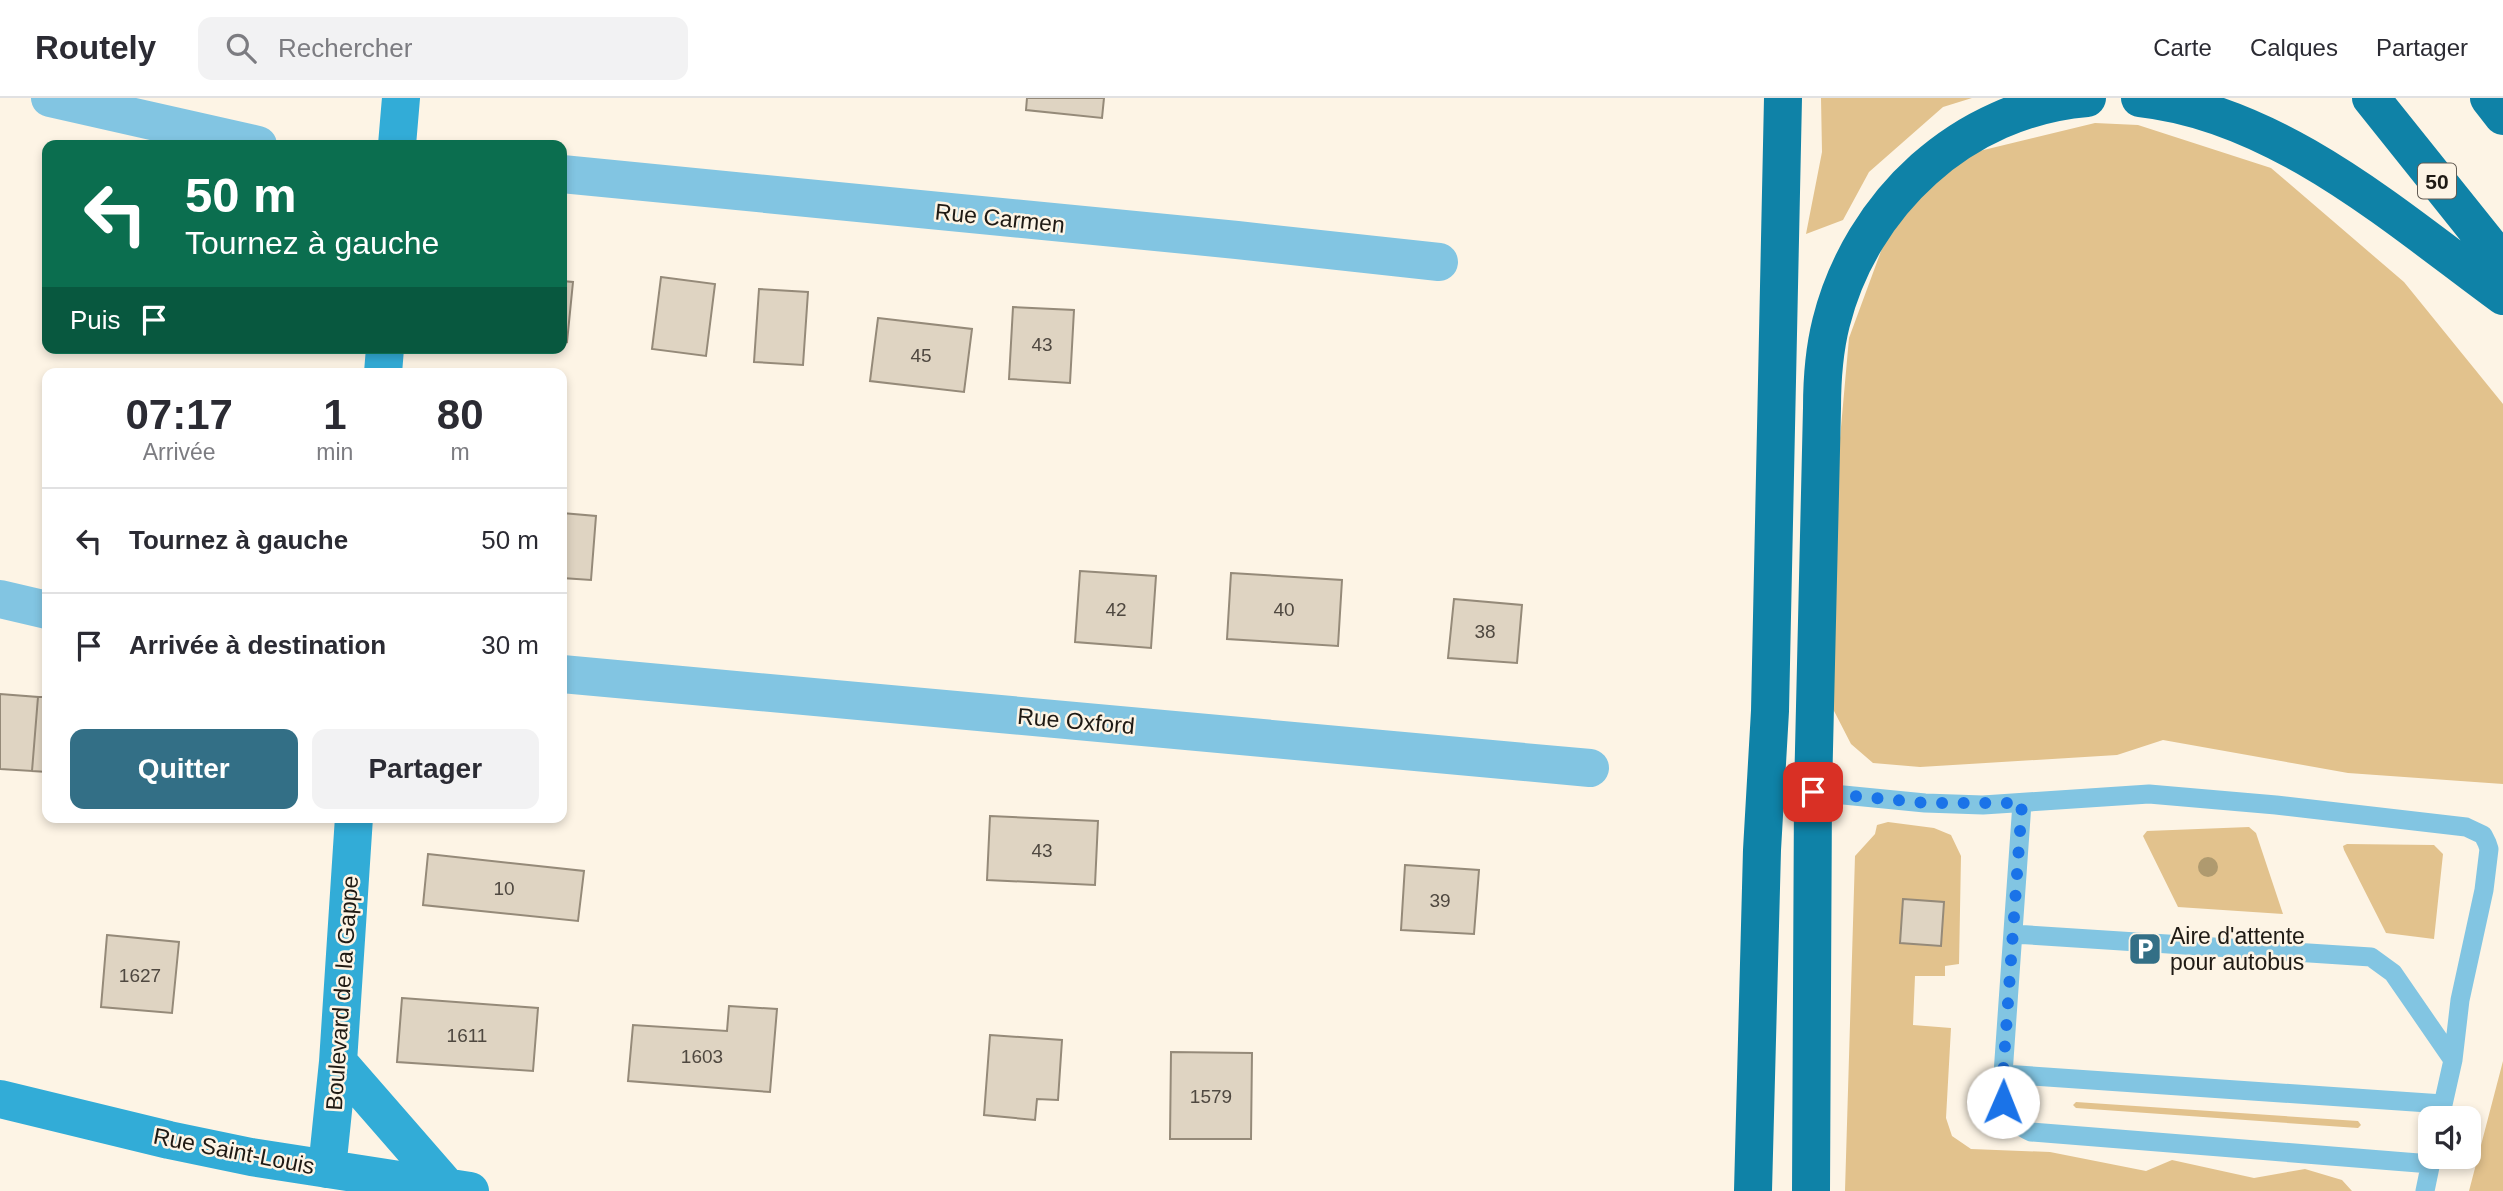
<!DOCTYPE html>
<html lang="fr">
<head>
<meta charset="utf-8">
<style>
  :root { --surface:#fff; --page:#f2f2f3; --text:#2b2b33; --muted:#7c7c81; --line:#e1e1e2; --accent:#336f86 }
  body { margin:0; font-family:Arial,sans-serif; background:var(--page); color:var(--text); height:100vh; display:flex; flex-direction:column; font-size:26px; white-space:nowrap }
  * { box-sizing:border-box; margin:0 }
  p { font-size:23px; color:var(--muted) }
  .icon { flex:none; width:38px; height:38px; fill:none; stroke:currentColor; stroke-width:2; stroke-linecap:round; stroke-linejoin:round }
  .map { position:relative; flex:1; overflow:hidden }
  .panel { position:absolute; left:42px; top:270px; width:525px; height:455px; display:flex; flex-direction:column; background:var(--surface); border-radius:14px; box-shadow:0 4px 10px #0003 }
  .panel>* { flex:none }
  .banner { position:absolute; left:42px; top:42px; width:525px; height:214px; border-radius:14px; box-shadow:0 4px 10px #0003; background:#0b6e4f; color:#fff; overflow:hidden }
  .buttons { position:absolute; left:2418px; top:1008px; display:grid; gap:14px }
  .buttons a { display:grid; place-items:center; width:63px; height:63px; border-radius:14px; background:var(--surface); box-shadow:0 4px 10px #0003; font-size:35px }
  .pin { position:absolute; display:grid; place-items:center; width:60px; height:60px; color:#fff; margin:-30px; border-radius:14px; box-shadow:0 4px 10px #0006 }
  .me { position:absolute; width:77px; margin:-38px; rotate:1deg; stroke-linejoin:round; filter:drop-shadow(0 0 5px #0008) }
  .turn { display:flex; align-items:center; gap:24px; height:147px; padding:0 28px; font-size:32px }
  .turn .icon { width:91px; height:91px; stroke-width:2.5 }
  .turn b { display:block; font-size:49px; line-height:60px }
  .then { display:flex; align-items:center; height:66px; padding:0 28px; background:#0003; gap:14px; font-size:26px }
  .eta { display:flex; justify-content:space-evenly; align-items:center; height:119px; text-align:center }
  .eta b { font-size:42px; font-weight:700; line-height:49px }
  .action { display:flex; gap:14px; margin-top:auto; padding:14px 28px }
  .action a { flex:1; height:80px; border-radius:14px; background:var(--accent); color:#fff; font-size:28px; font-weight:700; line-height:80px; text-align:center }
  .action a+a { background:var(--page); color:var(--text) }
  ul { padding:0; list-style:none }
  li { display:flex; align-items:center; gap:21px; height:105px; padding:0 28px; border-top:2px solid var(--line) }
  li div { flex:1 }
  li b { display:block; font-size:26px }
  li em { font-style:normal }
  header { display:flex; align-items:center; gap:42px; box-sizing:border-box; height:98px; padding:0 35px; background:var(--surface); border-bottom:2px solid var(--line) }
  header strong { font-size:33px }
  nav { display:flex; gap:38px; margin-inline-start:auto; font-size:24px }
  .search { width:490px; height:63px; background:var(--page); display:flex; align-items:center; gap:18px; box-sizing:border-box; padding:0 24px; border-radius:14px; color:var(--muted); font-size:26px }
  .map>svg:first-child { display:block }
</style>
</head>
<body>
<header>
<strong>Routely</strong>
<div class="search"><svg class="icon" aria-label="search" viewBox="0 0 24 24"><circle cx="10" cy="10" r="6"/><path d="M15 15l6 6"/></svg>Rechercher</div>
<nav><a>Carte</a><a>Calques</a><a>Partager</a></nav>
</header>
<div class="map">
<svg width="2503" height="1093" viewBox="0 0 2503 1093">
  <rect width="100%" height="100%" fill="#fdf4e5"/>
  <!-- green -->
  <path fill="#e2c28d" d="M 1821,0 L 1972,0 L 1943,9 L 1869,74 L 1843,122 L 1806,136 L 1822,54 Z
    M 2095,25 L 2138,27 L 2271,70 L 2404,184 L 2503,306 L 2503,686 L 2348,675 L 2163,642 L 2117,657 L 1920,669 L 1873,665 L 1851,646 L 1833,611 L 1827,485 L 1849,240 L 1891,126 L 1963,57 Z
    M 1888,724 L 1934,730 L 1951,737 L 1961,758 L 1959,866 L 1945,868 L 1945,878 L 1915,878 L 1913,927 L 1951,930 L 1946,1020 L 1952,1038 L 1971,1051 L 2050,1054 L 2146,1073 L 2172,1062 L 2254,1080 L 2305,1071 L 2342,1082 L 2352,1093 L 1845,1093 L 1855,758 L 1875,736 L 1877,727 Z
    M 2249,729 L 2256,735 L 2283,816 L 2178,809 L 2143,738 L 2147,733 Z
    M 2347,746 L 2434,747 L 2443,756 L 2434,841 L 2386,835 L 2344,752 L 2343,748 Z
    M 2503,963 L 2503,1093 L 2469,1093 Z
    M 2076,1004 L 2358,1023 L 2361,1027 L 2358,1030 L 2076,1010 L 2073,1007 Z"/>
  <!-- building -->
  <path fill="#dfd4c2" stroke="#958a79" stroke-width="2" d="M 1027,0 L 1104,0 L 1102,20 L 1026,12 Z
    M 661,179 L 715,186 L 706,258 L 652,251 Z
    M 562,183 L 573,184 L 567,244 L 562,243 Z
    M 759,191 L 808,194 L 803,267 L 754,264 Z
    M 1013,209 L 1074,212 L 1070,285 L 1009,281 Z
    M 878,220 L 972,231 L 964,294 L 870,283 Z
    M 562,415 L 596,418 L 591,482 L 562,480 Z
    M 1080,473 L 1156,478 L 1151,550 L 1075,544 Z
    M 1231,475 L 1342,482 L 1338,548 L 1227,541 Z
    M 1454,501 L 1522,507 L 1517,565 L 1448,560 Z
    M 0,596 L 38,599 L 32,673 L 0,671 Z
    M 38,599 L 47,599 L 47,674 L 32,673 Z
    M 990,718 L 1098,723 L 1095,787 L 987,782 Z
    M 428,756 L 584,773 L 578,823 L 423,807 Z
    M 1405,767 L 1479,772 L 1474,836 L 1401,832 Z
    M 1903,801 L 1944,804 L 1941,848 L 1900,845 Z
    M 107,837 L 179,844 L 172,915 L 101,909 Z
    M 402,900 L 538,910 L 533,973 L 397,964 Z
    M 729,908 L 777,911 L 770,994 L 628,983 L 633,927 L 727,933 Z
    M 990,937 L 1062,942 L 1058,1002 L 1037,1001 L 1035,1022 L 984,1017 Z
    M 1171,954 L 1252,955 L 1251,1041 L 1170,1041 Z"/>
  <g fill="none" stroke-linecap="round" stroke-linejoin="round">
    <!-- lane -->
    <path stroke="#82c5e2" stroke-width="19" d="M 1813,694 L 1925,705 L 1983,707 L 2149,696 L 2276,707 L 2466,729 L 2483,737 L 2487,745 L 2489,751 L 2484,792 L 2460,902 L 2453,962 L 2440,1020
      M 2013,836 L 2371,859 L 2393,875 L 2453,962
      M 2003,976 L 2022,705
      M 2431,1066 L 2031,1034 C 2005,1023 2002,1002 2003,976 L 2443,1006
      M 2425,1093 L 2432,1059"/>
    <!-- street -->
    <path stroke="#82c5e2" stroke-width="38" d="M 50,0 L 258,47
      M 562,76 L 1237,142 L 1439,164
      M 0,501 L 47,512
      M 562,576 L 1590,670"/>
    <!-- secondary -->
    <path stroke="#32acd7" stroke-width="38" d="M 397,47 L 401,0
      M 383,275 L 385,250
      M 338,964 L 447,1089
      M 0,1001 L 169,1042 L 251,1059 L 470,1093
      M 327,1071 L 338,964 L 354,719"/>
    <!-- highway -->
    <path stroke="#0f82a7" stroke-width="38" d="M 2140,0 C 2278,15 2395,119 2503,198
      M 2371,0 L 2503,165
      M 2489,0 L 2503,18
      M 1753,1093 L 1762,752 L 1770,613 L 1783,0
      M 1811,1093 L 1813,694 L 1822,310 C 1822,281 1824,253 1831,225 C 1861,105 1963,10 2087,0"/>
  </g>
  <!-- trees -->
  <circle fill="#af9a6f" cx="2208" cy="769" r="10"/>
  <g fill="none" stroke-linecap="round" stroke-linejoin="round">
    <!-- route -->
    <path stroke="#1a73e8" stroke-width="12" stroke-dasharray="0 21.6" d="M 1813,694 L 1926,705 L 2022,705 L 2003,976 L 2003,1004"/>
  </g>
  <!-- icons -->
  <defs>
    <symbol id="parking-square" viewBox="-11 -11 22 22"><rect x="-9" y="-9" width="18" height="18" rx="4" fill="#336f86" stroke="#fdf4e5"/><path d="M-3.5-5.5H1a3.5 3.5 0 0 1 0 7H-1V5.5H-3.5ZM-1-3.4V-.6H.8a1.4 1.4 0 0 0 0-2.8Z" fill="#fff"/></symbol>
  </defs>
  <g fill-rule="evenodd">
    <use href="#parking-square" x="2126" y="832" width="38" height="38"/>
  </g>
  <g text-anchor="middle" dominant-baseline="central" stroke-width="5" stroke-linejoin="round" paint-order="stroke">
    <!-- number labels -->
    <g font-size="19" fill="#4f4840">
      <text x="1042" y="246">43</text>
      <text x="921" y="257">45</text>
      <text x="1116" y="511">42</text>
      <text x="1284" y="511">40</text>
      <text x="1485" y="533">38</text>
      <text x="1042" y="752">43</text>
      <text x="504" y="790">10</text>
      <text x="1440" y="802">39</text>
      <text x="140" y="877">1627</text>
      <text x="467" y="937">1611</text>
      <text x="702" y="958">1603</text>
      <text x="1211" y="998">1579</text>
    </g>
    <!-- shield labels -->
    <rect fill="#fdf4e5" stroke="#625b53" stroke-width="2" x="2418" y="65.5" width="38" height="35" rx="5"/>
    <g font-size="21" font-weight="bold" fill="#1f1a14">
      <text x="2437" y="83">50</text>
    </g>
    <!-- street labels -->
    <g font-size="23" fill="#1f1a14" stroke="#fdf4e5">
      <text transform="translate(1000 120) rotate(6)">Rue Carmen</text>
      <text transform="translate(1076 623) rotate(5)">Rue Oxford</text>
      <text transform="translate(342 895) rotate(-86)">Boulevard de la Gappe</text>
      <text transform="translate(234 1053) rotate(11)">Rue Saint-Louis</text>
    </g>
    <!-- poi labels -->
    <g font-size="23" fill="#1f1a14" stroke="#fdf4e5" text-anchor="start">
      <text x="2170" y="838">Aire d'attente<tspan x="2170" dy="26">pour autobus</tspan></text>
    </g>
  </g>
</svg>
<div class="buttons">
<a><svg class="icon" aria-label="sound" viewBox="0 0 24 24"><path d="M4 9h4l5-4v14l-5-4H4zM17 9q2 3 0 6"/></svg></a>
</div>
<div class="pin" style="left:1813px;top:694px;background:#d93025"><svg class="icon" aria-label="arrive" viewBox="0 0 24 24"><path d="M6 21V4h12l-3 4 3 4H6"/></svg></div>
<svg class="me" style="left:2003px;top:1004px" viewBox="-20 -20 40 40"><circle r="19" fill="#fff"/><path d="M0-13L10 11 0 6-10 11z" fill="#1a73e8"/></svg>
<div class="banner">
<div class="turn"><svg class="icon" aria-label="left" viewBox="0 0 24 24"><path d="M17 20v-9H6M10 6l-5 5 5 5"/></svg><div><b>50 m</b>Tournez à gauche</div></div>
<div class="then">Puis<svg class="icon" aria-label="arrive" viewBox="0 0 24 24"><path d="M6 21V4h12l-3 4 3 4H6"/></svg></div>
</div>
<section class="panel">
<div class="eta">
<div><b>07:17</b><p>Arrivée</p></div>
<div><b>1</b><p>min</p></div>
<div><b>80</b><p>m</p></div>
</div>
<ul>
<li><svg class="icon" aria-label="left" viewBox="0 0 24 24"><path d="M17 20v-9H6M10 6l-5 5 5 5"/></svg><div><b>Tournez à gauche</b></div><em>50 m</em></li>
<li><svg class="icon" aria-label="arrive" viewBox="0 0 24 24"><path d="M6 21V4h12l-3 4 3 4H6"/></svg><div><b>Arrivée à destination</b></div><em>30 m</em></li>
</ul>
<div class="action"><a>Quitter</a><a>Partager</a></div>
</section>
</div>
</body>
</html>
